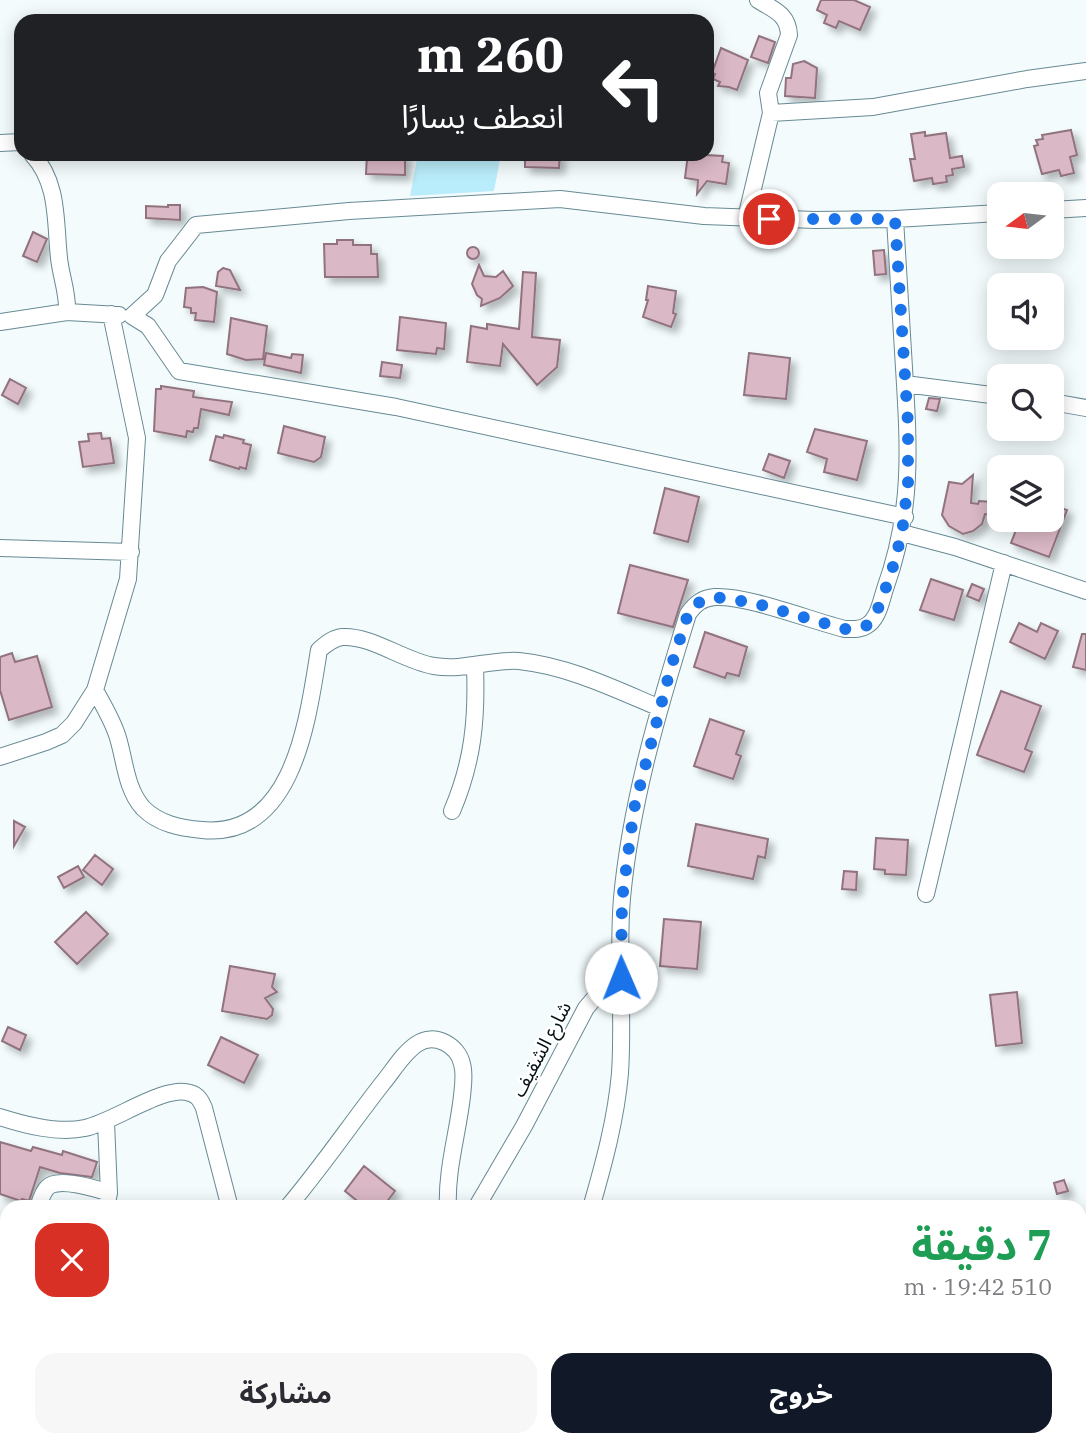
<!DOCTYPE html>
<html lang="ar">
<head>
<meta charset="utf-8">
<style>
  :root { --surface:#fff; --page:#f7f7f7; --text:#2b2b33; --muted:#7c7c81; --accent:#111827 }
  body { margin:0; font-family:"IBM Plex Serif","Noto Sans Arabic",serif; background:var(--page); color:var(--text); direction:rtl; height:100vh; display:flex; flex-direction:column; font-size:26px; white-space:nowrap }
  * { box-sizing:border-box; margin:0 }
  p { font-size:23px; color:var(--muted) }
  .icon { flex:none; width:38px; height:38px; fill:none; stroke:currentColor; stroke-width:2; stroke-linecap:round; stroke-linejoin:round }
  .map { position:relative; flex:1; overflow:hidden; direction:ltr }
  .sheet { position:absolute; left:0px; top:1200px; width:1087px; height:247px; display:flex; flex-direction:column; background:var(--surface); border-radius:21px 21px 0 0; box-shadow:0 4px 18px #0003; direction:rtl }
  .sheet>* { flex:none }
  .top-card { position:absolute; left:14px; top:14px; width:700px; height:147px; border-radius:21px; box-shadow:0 4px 18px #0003; direction:rtl; background:#202124; color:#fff; overflow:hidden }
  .needle { width:46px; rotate:255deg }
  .fabs { position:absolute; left:987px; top:182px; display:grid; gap:14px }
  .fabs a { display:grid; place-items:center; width:77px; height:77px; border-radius:14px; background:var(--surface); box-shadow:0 4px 18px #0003; font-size:35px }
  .pin { position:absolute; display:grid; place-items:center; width:60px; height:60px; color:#fff; margin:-30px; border:4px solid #fff; border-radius:50%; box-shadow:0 2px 7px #0007 }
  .me { position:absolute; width:77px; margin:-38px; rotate:359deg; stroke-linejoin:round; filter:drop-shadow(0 0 5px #0008) }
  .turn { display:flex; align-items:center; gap:24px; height:147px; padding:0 35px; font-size:32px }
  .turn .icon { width:91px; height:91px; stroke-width:2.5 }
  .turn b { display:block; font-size:49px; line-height:60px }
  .round { display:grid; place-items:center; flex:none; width:74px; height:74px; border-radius:21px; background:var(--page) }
  .head { display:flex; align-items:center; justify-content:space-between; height:119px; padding:0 35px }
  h1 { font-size:42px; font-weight:700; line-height:52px; color:#1e9e55 }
  .cta { display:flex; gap:14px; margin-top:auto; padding:14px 35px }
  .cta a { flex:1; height:80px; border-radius:21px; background:var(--accent); color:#fff; font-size:28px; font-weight:700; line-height:80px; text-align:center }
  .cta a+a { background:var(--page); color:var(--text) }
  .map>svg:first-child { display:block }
</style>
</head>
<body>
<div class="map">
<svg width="1086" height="1447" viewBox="0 0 1086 1447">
  <defs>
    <filter id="shadow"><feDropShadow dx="5.5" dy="5.5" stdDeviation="3.5" flood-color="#0004"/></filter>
  </defs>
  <rect width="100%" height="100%" fill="#f3fbfd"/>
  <!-- green -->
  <path fill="#baedfb" d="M 418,154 L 501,154 L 494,191 L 410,196 Z
    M 1086,1213 L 1086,1331 L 1080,1332 L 1080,1218 Z
    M 0,1254 L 7,1255 L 7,1440 L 496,1440 L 492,1447 L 0,1447 Z"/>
  <!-- building -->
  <path fill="#dab8c5" stroke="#91737e" stroke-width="2" filter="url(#shadow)" d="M 821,0 L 854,0 L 870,7 L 860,30 L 839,21 L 836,28 L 824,23 L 827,15 L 817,10 Z
    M 759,36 L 775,42 L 768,63 L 751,57 Z
    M 721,48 L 748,60 L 737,90 L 729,87 L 718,86 L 720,82 L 713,79 L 715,74 L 712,73 Z
    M 804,61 L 817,68 L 815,98 L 785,96 L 786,78 L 791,78 L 793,64 Z
    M 1071,130 L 1077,155 L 1070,157 L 1074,173 L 1061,176 L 1059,170 L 1042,174 L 1034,146 L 1038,145 L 1036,140 L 1043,139 L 1042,135 Z
    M 925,132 L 925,136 L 946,133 L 950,158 L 962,156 L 964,167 L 952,169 L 953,175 L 946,176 L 947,182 L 933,184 L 932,178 L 914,181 L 910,159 L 915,159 L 911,134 Z
    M 367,154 L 405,154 L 405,175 L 366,174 Z
    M 525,154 L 560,154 L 559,168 L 525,167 Z
    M 688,154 L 723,156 L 722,162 L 729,163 L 726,184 L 707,181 L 697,194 L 698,180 L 685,178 Z
    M 168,205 L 180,205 L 180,220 L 146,218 L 146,206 L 168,207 Z
    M 33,232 L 47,239 L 37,262 L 23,256 Z
    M 337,240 L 353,240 L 353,245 L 371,245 L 371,254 L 377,254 L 378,277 L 325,277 L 324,244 L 337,244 Z
    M467 253a6 6 0 1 1 12 0a6 6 0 1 1-12 0Z
    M 884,250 L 886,274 L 875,275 L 873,251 Z
    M 479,265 L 484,276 L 496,277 L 503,271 L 513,286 L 500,298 L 481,306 L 482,299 L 477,295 L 472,284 Z
    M 223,268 L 230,270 L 240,290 L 216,286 L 218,272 Z
    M 523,272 L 536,273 L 532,337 L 560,340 L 557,367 L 537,385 L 503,344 L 500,366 L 467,362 L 471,326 L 487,329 L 487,324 L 519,329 Z
    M 648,286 L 676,291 L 673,313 L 676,314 L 671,327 L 643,317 L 648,300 L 646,300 Z
    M 203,287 L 217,292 L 214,322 L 195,320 L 196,313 L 191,313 L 191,308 L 184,307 L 186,288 Z
    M 400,317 L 446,323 L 444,349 L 437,348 L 436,354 L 397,350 Z
    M 231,318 L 267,326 L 263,359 L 246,360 L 227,354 Z
    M 266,353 L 291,358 L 292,354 L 303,355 L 301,373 L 264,365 Z
    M 749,353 L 790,358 L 786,399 L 744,395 Z
    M 382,362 L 402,365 L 400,378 L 380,376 Z
    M 10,379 L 26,388 L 18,404 L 2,395 Z
    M 161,386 L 194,391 L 193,397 L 232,402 L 229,415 L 201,409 L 198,428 L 194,428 L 193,432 L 187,431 L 186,437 L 154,431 L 156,389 L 161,389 Z
    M 929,398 L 940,399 L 937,411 L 926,409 Z
    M 284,426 L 325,437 L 321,457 L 314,462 L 278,453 Z
    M 815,429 L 867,441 L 857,480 L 824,472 L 827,459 L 807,452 Z
    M 101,433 L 102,439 L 110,438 L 114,463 L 83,467 L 79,442 L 89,441 L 88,434 Z
    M 224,435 L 244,440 L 243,443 L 251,445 L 246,469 L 240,467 L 239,469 L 210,460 L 216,436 L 223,438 Z
    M 769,454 L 790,461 L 784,478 L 763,470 Z
    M 973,475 L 971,503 L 978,504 L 979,501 L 993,502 L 992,515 L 985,514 L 982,524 L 973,531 L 963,534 L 949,526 L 942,515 L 949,482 L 962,484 Z
    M 665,488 L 699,497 L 688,542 L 654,533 Z
    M 1052,505 L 1067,510 L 1049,557 L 1011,543 L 1020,520 L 1052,520 Z
    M 630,565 L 688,580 L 673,627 L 618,613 Z
    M 931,579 L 963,590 L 954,620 L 920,610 Z
    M 972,584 L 984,589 L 979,601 L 967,596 Z
    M 1019,623 L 1037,632 L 1041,623 L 1058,631 L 1045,659 L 1010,642 Z
    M 705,632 L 747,647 L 739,676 L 727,673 L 725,678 L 694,667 Z
    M 1082,634 L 1086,634 L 1086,670 L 1073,667 Z
    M 12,653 L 15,662 L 37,656 L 52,707 L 9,720 L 0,690 L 0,657 Z
    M 1001,691 L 1041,706 L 1025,749 L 1032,752 L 1024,772 L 977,755 Z
    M 710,719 L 744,731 L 736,754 L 741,756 L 733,779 L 694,766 Z
    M 14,821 L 25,827 L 14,846 Z
    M 696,824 L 768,839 L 765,858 L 758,856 L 753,879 L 688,866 Z
    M 876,838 L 908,840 L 906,875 L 885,874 L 885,870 L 874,869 Z
    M 95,855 L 113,869 L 102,885 L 83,870 Z
    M 78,866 L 84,877 L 64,888 L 58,877 Z
    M 844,871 L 857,872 L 856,890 L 842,889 Z
    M 86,912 L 108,934 L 77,964 L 55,942 Z
    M 664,919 L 701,922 L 697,969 L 660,966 Z
    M 230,966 L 275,974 L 272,987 L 277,992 L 265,998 L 273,1009 L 272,1015 L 267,1019 L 222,1011 Z
    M 1017,992 L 1022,1043 L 996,1046 L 990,995 Z
    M 8,1027 L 26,1035 L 20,1050 L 2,1041 Z
    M 221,1037 L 258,1055 L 244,1083 L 208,1065 Z
    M 0,1142 L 31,1151 L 33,1147 L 62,1155 L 63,1151 L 97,1162 L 92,1177 L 60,1173 L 40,1167 L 29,1201 L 22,1199 L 21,1201 L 0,1194 Z
    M 364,1166 L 395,1191 L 382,1208 L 366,1208 L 345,1191 Z
    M 1064,1180 L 1068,1191 L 1057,1194 L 1054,1183 Z"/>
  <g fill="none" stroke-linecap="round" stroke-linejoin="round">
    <defs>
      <path id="minor" d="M 758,0 C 774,10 788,14 789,35 L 768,93 L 771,113 L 873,107 L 1027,79 L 1086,71
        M 0,143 L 21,142
        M 32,154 C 59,183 55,221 59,258 C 61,277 68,293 67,312 L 119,315
        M 1052,210 L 1086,208
        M 746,218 L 771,113
        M 0,322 L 67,312
        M 905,384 L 999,396
        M 1052,402 L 1086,408
        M 905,517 L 396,407 L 179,371 L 148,326 L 132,316 L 155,295 L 168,261 L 196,225 L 349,211 L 560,199 L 704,216 L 815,220 L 895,219 L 999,213
        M 902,533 L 955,547 L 1086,591
        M 0,548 L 131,552
        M 95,690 C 103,705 113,721 118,738 C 125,761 126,789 143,808 C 159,824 180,828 202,830 C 295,839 308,716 319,650 C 326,644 333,638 342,637 C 371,635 404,661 434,666 C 464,671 490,659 519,661 C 568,666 615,689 660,708
        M 0,757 L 46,742 L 62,735 L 74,723 L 95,690 L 128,579 L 137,438 L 111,314
        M 452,811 C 473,762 477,719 475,667
        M 926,894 L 1004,563
        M 0,1117 C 25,1125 58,1134 85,1128 C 114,1122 165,1084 190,1093 C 198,1095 201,1101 204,1108 L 230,1208
        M 106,1122 L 109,1193 L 106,1208
        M 38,1208 C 40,1201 43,1191 48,1187 C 58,1177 97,1189 109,1193
        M 287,1208 C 321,1168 350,1125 382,1084 C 393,1071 403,1053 417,1044 C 434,1032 458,1045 462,1064 C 465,1074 463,1086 462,1096 C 458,1133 446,1170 448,1208
        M 476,1208 L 524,1126 L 586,1008 L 604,987 L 621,978
        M 591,1208 C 604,1163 616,1119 620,1073 C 624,1015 617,956 622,898 C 631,801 659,707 688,614 C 695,604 702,598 715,597 C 746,595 812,621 845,629 C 852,629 860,630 866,626 C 878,620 881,601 885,589 C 913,511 909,449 904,368 C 901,318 898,269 895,219
        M 493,1447 L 497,1440"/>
    </defs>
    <!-- minor casing -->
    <use href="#minor" stroke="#678a94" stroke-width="18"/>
    <!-- minor -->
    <use href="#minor" stroke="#fff" stroke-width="16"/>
  </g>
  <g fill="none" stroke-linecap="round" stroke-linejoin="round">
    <!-- route -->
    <path stroke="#1a73e8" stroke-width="12" stroke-dasharray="0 21.6" d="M 621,978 L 622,900 L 634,809 L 671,667 L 688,614 L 695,604 L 715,597 L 754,603 L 845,629 L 866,626 L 876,614 L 891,574 L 902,533 L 908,483 L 908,424 L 895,219 L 769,219"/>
  </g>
  <g text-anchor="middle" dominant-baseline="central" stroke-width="5" stroke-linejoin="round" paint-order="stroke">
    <!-- street labels -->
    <g font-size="19" fill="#051215" stroke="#fff">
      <text transform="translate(541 1049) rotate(-62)">شارع الشقيف</text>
    </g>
  </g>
</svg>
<div class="fabs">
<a><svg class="needle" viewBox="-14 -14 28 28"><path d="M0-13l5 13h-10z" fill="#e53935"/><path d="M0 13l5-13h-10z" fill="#7c7c81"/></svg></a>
<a><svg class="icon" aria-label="sound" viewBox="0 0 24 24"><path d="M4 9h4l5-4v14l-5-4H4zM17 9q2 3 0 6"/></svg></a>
<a><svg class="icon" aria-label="search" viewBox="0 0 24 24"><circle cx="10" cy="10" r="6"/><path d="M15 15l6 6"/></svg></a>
<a><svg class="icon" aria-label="layers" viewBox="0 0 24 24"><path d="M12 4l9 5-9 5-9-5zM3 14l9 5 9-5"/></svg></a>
</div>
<div class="pin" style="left:769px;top:219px;background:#d93025"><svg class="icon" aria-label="arrive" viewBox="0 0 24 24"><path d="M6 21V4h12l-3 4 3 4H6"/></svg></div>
<svg class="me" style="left:621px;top:978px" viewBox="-20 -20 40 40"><circle r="19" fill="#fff"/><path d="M0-13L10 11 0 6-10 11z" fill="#1a73e8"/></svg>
<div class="top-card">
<div class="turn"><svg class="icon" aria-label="left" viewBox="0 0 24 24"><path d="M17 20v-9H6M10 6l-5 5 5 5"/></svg><div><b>260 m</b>انعطف يسارًا</div></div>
</div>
<section class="sheet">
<div class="head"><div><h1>7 دقيقة</h1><p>510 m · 19:42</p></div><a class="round" style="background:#d93025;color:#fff"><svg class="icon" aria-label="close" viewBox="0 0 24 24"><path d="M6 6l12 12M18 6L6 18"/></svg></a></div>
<div class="cta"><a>خروج</a><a>مشاركة</a></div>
</section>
</div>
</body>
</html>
